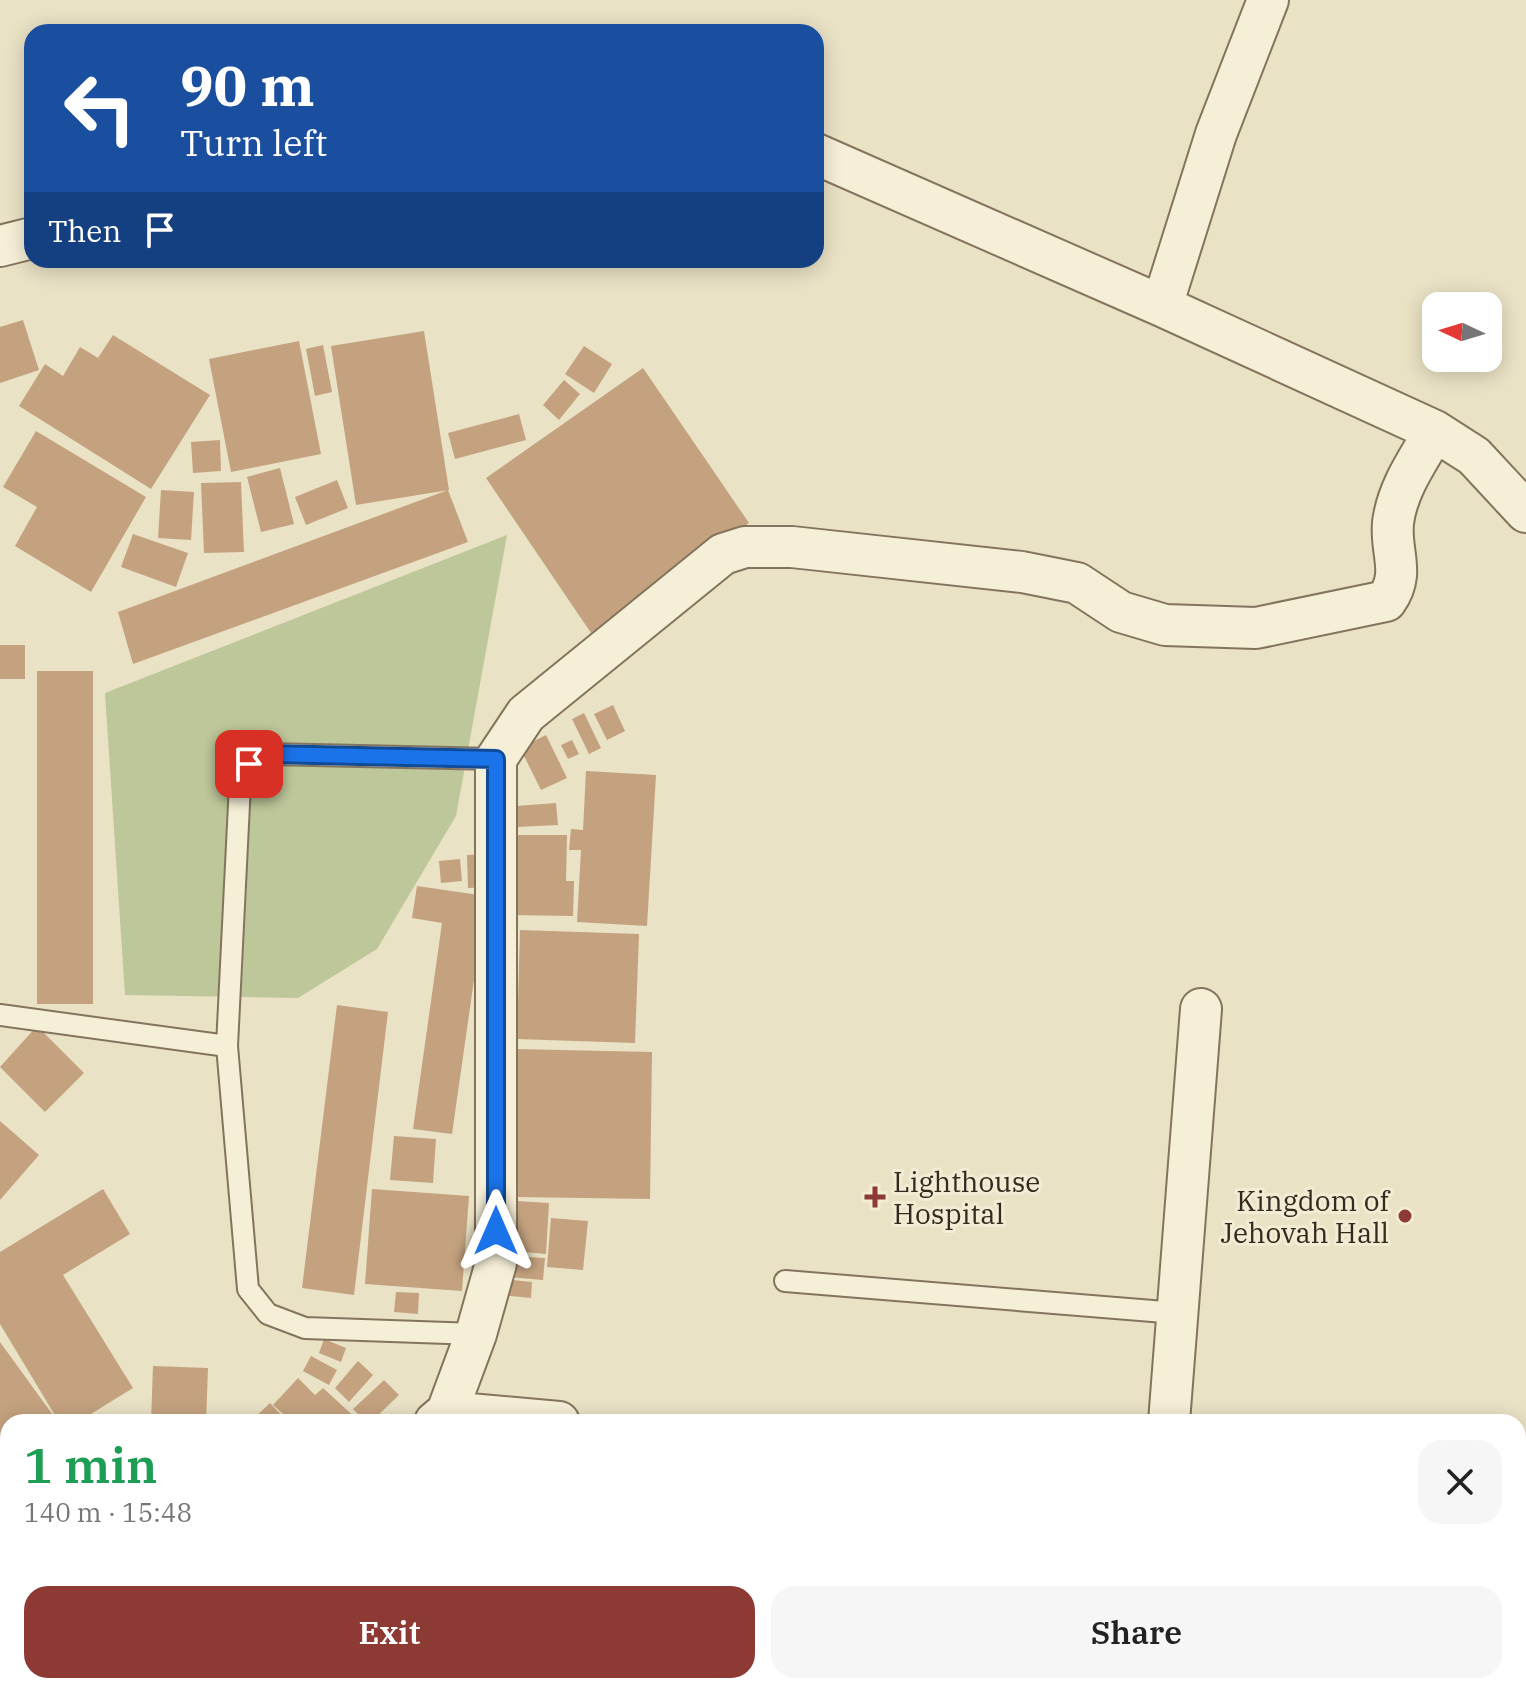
<!DOCTYPE html>
<html lang="en">
<head>
<meta charset="utf-8">
<style>
  :root { --surface:#fff; --page:#f6f6f6; --text:#222; --muted:#767676; --accent:#8c3a33 }
  body { margin:0; font-family:"IBM Plex Serif",serif; background:var(--page); color:var(--text); height:100vh; display:flex; flex-direction:column; font-size:30px; white-space:nowrap }
  * { box-sizing:border-box; margin:0 }
  p { font-size:26px; color:var(--muted) }
  .icon { flex:none; width:44px; height:44px; fill:none; stroke:currentColor; stroke-width:2; stroke-linecap:round; stroke-linejoin:round }
  .map { position:relative; flex:1; overflow:hidden }
  .panel { position:absolute; left:0px; top:1414px; width:1526px; height:280px; display:flex; flex-direction:column; background:var(--surface); border-radius:24px 24px 0 0; box-shadow:0 4px 20px #0003 }
  .panel>* { flex:none }
  .top-card { position:absolute; left:24px; top:24px; width:800px; height:244px; border-radius:24px; box-shadow:0 4px 20px #0003; background:#1a4fa0; color:#fff; overflow:hidden }
  .needle { width:52px; rotate:274deg }
  .tools { position:absolute; left:1422px; top:292px; display:grid; gap:16px }
  .tools a { display:grid; place-items:center; width:80px; height:80px; border-radius:16px; background:var(--surface); box-shadow:0 4px 20px #0003; font-size:40px }
  .pin { position:absolute; display:grid; place-items:center; width:68px; height:68px; color:#fff; margin:-34px; border-radius:16px; box-shadow:0 4px 12px #0006 }
  .me { position:absolute; width:88px; margin:-44px; rotate:0deg; stroke-linejoin:round; filter:drop-shadow(0 0 6px #0008) }
  .turn { display:flex; align-items:center; gap:28px; height:168px; padding:0 24px; font-size:36px }
  .turn .icon { width:104px; height:104px; stroke-width:2.5 }
  .turn b { display:block; font-size:56px; line-height:68px }
  .then { display:flex; align-items:center; height:76px; padding:0 24px; background:#0003; gap:16px; font-size:30px }
  .round { display:grid; place-items:center; flex:none; width:84px; height:84px; border-radius:24px; background:var(--page) }
  .head { display:flex; align-items:center; justify-content:space-between; height:136px; padding:0 24px }
  h1 { font-size:48px; font-weight:600; line-height:60px; color:#1e9e55 }
  .cta { display:flex; gap:16px; margin-top:auto; padding:16px 24px }
  .cta a { flex:1; height:92px; border-radius:24px; background:var(--accent); color:#fff; font-size:32px; font-weight:600; line-height:92px; text-align:center }
  .cta a+a { background:var(--page); color:var(--text) }
  .map>svg:first-child { display:block }
</style>
</head>
<body>
<div class="map">
<svg width="1526" height="1694" viewBox="0 0 1526 1694">
  <rect width="100%" height="100%" fill="#eae2c5"/>
  <!-- green -->
  <path fill="#bdc79a" d="M 507,535 L 456,816 L 377,949 L 298,998 L 125,995 L 105,693 Z"/>
  <!-- building -->
  <path fill="#c4a27f" d="M 23,320 L 39,370 L 0,383 L 0,327 Z
    M 424,331 L 449,490 L 356,505 L 331,346 Z
    M 113,335 L 210,395 L 151,489 L 19,406 L 45,364 L 63,376 L 80,347 L 98,358 Z
    M 299,341 L 321,454 L 231,472 L 209,359 Z
    M 323,345 L 332,392 L 315,396 L 306,349 Z
    M 584,346 L 612,364 L 594,393 L 565,374 Z
    M 643,368 L 749,523 L 591,633 L 486,478 Z
    M 564,380 L 580,394 L 559,420 L 543,405 Z
    M 519,414 L 526,440 L 455,459 L 448,433 Z
    M 36,431 L 146,497 L 91,592 L 15,546 L 37,507 L 3,487 Z
    M 220,440 L 221,471 L 193,473 L 191,442 Z
    M 280,468 L 294,524 L 261,532 L 247,477 Z
    M 337,480 L 348,508 L 306,525 L 295,497 Z
    M 241,482 L 244,552 L 204,553 L 201,483 Z
    M 161,490 L 194,492 L 191,540 L 158,538 Z
    M 448,490 L 468,542 L 133,664 L 118,612 Z
    M 133,534 L 188,553 L 176,587 L 121,567 Z
    M 0,645 L 25,645 L 25,679 L 0,679 Z
    M 37,671 L 93,671 L 93,1004 L 37,1004 Z
    M 613,705 L 625,731 L 607,740 L 594,714 Z
    M 584,713 L 601,748 L 589,754 L 572,719 Z
    M 546,735 L 567,778 L 541,790 L 520,748 Z
    M 572,740 L 579,754 L 568,759 L 561,745 Z
    M 586,771 L 656,775 L 647,926 L 577,922 L 581,850 L 569,850 L 571,829 L 583,830 Z
    M 556,803 L 558,825 L 517,827 L 516,806 Z
    M 509,835 L 567,835 L 566,881 L 574,881 L 573,916 L 509,915 Z
    M 488,854 L 489,887 L 468,888 L 467,855 Z
    M 460,859 L 462,881 L 441,883 L 439,861 Z
    M 417,886 L 486,896 L 452,1134 L 413,1129 L 442,923 L 412,918 Z
    M 520,930 L 639,934 L 635,1043 L 517,1039 Z
    M 337,1005 L 388,1012 L 354,1295 L 302,1288 Z
    M 37,1026 L 84,1073 L 45,1112 L 0,1067 Z
    M 516,1049 L 652,1052 L 650,1199 L 515,1197 Z
    M 0,1121 L 39,1155 L 0,1200 Z
    M 394,1136 L 436,1139 L 433,1183 L 390,1180 Z
    M 103,1189 L 130,1234 L 63,1275 L 133,1388 L 78,1422 L 59,1422 L 0,1324 L 0,1252 Z
    M 372,1189 L 469,1196 L 462,1291 L 365,1284 Z
    M 517,1201 L 549,1203 L 546,1254 L 513,1251 Z
    M 551,1218 L 588,1221 L 583,1270 L 547,1267 Z
    M 508,1256 L 545,1258 L 543,1280 L 507,1277 Z
    M 502,1279 L 532,1282 L 531,1298 L 501,1295 Z
    M 396,1292 L 419,1293 L 418,1314 L 394,1312 Z
    M 324,1339 L 346,1348 L 341,1362 L 319,1353 Z
    M 0,1342 L 58,1422 L 8,1422 L 8,1470 L 0,1476 Z
    M 311,1356 L 337,1370 L 329,1385 L 303,1371 Z
    M 358,1361 L 373,1375 L 349,1402 L 335,1388 Z
    M 153,1366 L 208,1368 L 206,1422 L 151,1422 Z
    M 298,1378 L 315,1395 L 323,1388 L 360,1422 L 292,1422 L 273,1405 Z
    M 384,1380 L 399,1395 L 371,1422 L 366,1422 L 353,1409 Z
    M 270,1403 L 288,1422 L 250,1422 Z
    M 8,1479 L 8,1521 L 0,1510 L 0,1485 Z
    M 8,1635 L 8,1686 L 44,1686 L 33,1694 L 0,1694 L 0,1641 Z
    M 440,1686 L 474,1686 L 479,1694 L 446,1694 Z
    M 562,1686 L 617,1686 L 623,1694 L 553,1694 Z"/>
  <g fill="none" stroke-linecap="round" stroke-linejoin="round">
    <defs>
      <path id="service" d="M 0,1015 L 227,1046 L 248,1289 L 268,1314 L 305,1328 L 476,1334
        M 227,1046 L 240,784 L 249,764 L 268,754 L 496,759
        M 785,1281 L 1177,1313
        M 0,1579 L 8,1573
        M 482,1686 L 487,1694
        M 384,1694 L 394,1686"/>
      <path id="minor" d="M 816,154 L 1162,306 L 1435,431 L 1474,456 L 1526,512
        M 0,246 L 32,238
        M 1162,306 L 1216,134 L 1268,0
        M 447,1412 L 476,1334 L 496,1263 L 496,759 L 526,714 L 723,554 L 745,547 L 792,547 L 1022,572 L 1077,583 L 1121,612 L 1165,625 L 1256,628 L 1386,601 C 1406,573 1390,553 1393,523 C 1397,489 1418,460 1435,431
        M 435,1422 L 447,1412 L 559,1422
        M 1169,1422 L 1201,1009
        M 98,1694 L 108,1686
        M 1059,1694 L 1065,1686"/>
    </defs>
    <!-- service casing -->
    <use href="#service" stroke="#83745d" stroke-width="24"/>
    <!-- minor casing -->
    <use href="#minor" stroke="#83745d" stroke-width="44"/>
    <!-- service -->
    <use href="#service" stroke="#f5efd7" stroke-width="20"/>
    <!-- minor -->
    <use href="#minor" stroke="#f5efd7" stroke-width="40"/>
  </g>
  <g fill="none" stroke-linecap="round" stroke-linejoin="round">
    <defs>
      <path id="route" d="M 249,764 L 268,754 L 496,759 L 496,1231"/>
    </defs>
    <!-- route casing -->
    <use href="#route" stroke="#114b97" stroke-width="20"/>
    <!-- route -->
    <use href="#route" stroke="#1a73e8" stroke-width="14"/>
  </g>
  <!-- markers -->
  <g fill="#8c3a33" stroke="#f2ecd4" stroke-width="3">
    <path d="M871 1185h8v8h8v8h-8v8h-8v-8h-8v-8h8z"/>
    <circle cx="1405" cy="1216" r="8"/>
  </g>
  <g text-anchor="middle" dominant-baseline="central" stroke-width="6" stroke-linejoin="round" paint-order="stroke">
    <!-- poi labels -->
    <g font-size="28" fill="#342b1f" stroke="#f2ecd4" text-anchor="start">
      <text x="893" y="1181">Lighthouse<tspan x="893" dy="32">Hospital</tspan></text>
      <text x="1389" y="1200" text-anchor="end">Kingdom of<tspan x="1389" dy="32">Jehovah Hall</tspan></text>
    </g>
  </g>
</svg>
<div class="tools">
<a><svg class="needle" viewBox="-14 -14 28 28"><path d="M0-13l5 13h-10z" fill="#e53935"/><path d="M0 13l5-13h-10z" fill="#767676"/></svg></a>
</div>
<div class="pin" style="left:249px;top:764px;background:#d93025"><svg class="icon" aria-label="arrive" viewBox="0 0 24 24"><path d="M6 21V4h12l-3 4 3 4H6"/></svg></div>
<svg class="me" style="left:496px;top:1231px" viewBox="-20 -20 40 40"><path d="M0-17L14 15 0 8-14 15z" fill="#1a73e8" stroke="#fff" stroke-width="4"/></svg>
<div class="top-card">
<div class="turn"><svg class="icon" aria-label="left" viewBox="0 0 24 24"><path d="M17 20v-9H6M10 6l-5 5 5 5"/></svg><div><b>90 m</b>Turn left</div></div>
<div class="then">Then<svg class="icon" aria-label="arrive" viewBox="0 0 24 24"><path d="M6 21V4h12l-3 4 3 4H6"/></svg></div>
</div>
<section class="panel">
<div class="head"><div><h1>1 min</h1><p>140 m · 15:48</p></div><a class="round"><svg class="icon" aria-label="close" viewBox="0 0 24 24"><path d="M6 6l12 12M18 6L6 18"/></svg></a></div>
<div class="cta"><a>Exit</a><a>Share</a></div>
</section>
</div>
</body>
</html>
